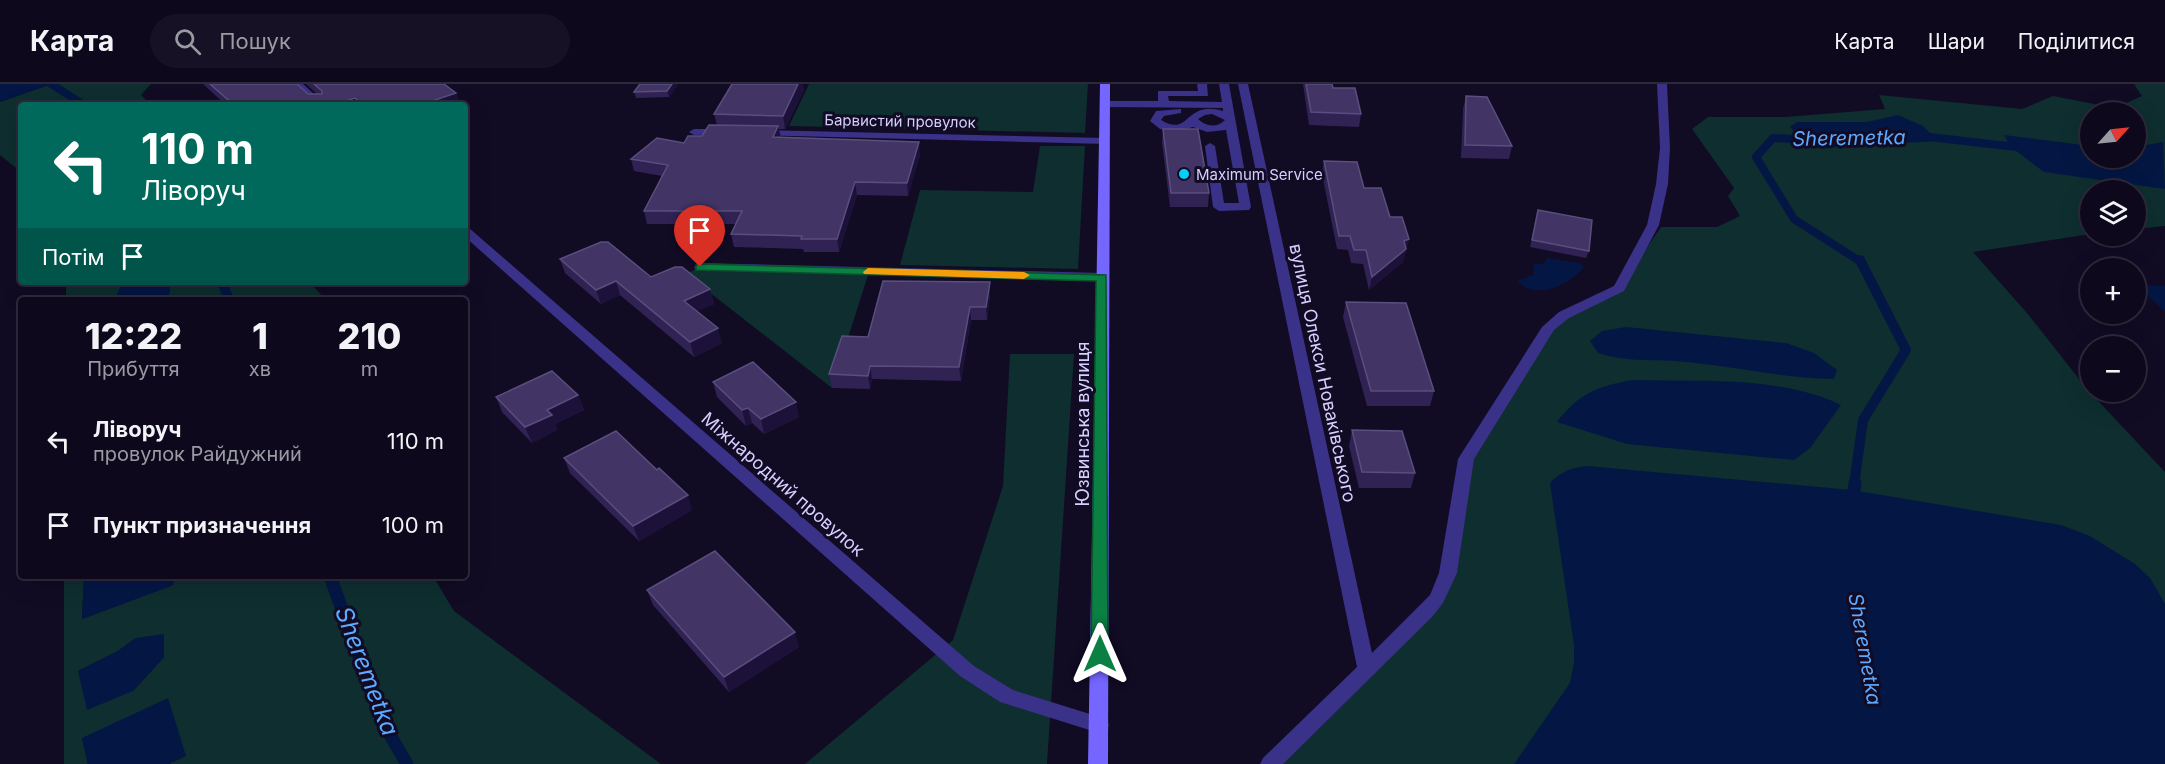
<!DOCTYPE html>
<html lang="uk">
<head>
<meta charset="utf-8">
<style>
  :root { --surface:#0d081b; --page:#161124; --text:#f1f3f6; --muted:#9a9aa3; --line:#2d293a }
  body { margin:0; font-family:Inter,sans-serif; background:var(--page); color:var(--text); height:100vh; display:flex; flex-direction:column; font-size:22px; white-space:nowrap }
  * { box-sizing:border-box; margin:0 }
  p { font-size:20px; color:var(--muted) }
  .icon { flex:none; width:33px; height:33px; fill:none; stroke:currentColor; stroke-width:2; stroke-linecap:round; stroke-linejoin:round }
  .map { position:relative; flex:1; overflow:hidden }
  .panel { position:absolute; left:18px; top:213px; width:450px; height:282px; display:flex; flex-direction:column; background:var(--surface); border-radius:6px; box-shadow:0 6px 24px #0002,0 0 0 2px var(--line) }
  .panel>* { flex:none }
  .guide { position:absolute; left:18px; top:18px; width:450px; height:183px; border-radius:6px; box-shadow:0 6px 24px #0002,0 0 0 2px var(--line); background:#00695c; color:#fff; overflow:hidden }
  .needle { width:39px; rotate:63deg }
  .buttons { position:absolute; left:2080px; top:18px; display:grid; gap:12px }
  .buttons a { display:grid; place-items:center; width:66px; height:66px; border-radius:50%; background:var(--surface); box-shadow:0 6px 24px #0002,0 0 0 2px var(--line); font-size:30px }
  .pin { position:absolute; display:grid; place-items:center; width:51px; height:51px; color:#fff; margin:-62px -26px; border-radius:50% 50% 50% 0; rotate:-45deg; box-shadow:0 0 6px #0007 }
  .pin .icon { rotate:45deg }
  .me { position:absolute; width:66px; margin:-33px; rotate:0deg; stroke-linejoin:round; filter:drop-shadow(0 0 4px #0008) }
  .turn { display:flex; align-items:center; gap:21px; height:126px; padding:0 24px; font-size:27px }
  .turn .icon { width:78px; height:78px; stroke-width:2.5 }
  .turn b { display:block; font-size:42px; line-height:51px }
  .then { display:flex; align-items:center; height:57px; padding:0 24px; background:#0003; gap:12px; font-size:22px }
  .eta { display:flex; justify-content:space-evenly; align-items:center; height:102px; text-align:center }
  .eta b { font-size:36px; font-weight:800; line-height:42px }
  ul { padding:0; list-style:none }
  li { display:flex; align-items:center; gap:18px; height:84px; padding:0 24px }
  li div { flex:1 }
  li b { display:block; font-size:22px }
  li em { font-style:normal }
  header { display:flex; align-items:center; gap:36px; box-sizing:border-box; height:84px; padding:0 30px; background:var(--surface); border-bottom:2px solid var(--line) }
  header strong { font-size:28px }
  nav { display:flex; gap:33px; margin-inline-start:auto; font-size:21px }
  .search { width:420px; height:54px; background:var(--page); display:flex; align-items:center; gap:15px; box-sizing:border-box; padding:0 21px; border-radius:33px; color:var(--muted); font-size:22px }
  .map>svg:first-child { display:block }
</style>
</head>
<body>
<header>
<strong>Карта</strong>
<div class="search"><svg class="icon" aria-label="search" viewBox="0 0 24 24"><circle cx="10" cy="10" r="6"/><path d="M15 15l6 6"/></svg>Пошук</div>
<nav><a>Карта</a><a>Шари</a><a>Поділитися</a></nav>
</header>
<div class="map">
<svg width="2165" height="680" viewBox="0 0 2165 680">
  <rect width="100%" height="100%" fill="#110b24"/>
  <!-- green -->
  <path fill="#0e2e2f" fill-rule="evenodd" d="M 51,0 L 151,0 L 141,11 L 151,21 L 21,21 L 21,88 L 0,71 L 0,18 Z
    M 809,0 L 1088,0 L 1085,49 L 789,42 Z
    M 2134,0 L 2165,0 L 2165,142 L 2136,145 L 2136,106 L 2091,106 L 2091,150 L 1973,168 L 2027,229 L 2087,305 L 2165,388 L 2165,680 L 1275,680 L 1437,514 L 1461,390 L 1549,243 L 1619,204 L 1661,143 L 1717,143 L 1740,132 L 1728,112 L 1734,104 L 1692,45 L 1708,33 L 1785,33 L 1885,25 L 1879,11 L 2022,25 L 2053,12 L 2115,24 L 2142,12 ZM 2091,28 L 2136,28 L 2136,74 L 2091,74 Z
    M 1040,62 L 1085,62 L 1078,185 L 900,181 L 920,106 L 1033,108 Z
    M 700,183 L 869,188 L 832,304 L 686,190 Z
    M 66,198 L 136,198 L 121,202 L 115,216 L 66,216 Z
    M 171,198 L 309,198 L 326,216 L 168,216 Z
    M 1010,270 L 1074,270 L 1047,680 L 805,680 L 953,556 L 1003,402 Z
    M 64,492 L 84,492 L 82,535 L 173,501 L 174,492 L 433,492 L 454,527 L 661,680 L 169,680 L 185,672 L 82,654 L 88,680 L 64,680 ZM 136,554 L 164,573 L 133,607 L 78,587 L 118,567 Z"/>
  <!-- water -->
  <path fill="#041744" d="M 0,0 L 51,0 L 0,18 Z
    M 1898,31 L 1923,42 L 1938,57 L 1812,64 L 1802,57 L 1790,43 L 1797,38 L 1867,38 Z
    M 2004,51 L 2091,62 L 2091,74 L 2136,74 L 2136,63 L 2163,58 L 2165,105 L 2044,88 L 2011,63 Z
    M 1547,174 L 1579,179 L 1584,182 C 1572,201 1534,217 1517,197 L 1533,191 L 1534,179 L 1544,180 Z
    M 136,198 L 171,198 L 168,216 L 115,216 L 121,202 Z
    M 2136,201 L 2165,202 L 2165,228 Z
    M 1626,243 L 1786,259 L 1814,269 L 1837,286 L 1834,295 C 1780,294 1729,281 1675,277 C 1648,275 1624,278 1598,269 L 1590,257 L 1602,247 Z
    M 1631,296 C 1699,298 1778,291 1841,321 L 1810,364 L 1794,376 L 1627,360 L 1557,338 C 1579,309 1597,303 1631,296 Z
    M 1587,382 L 1852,406 L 2061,441 L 2090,452 L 2135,480 L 2150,494 L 2165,520 L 2165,680 L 1514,680 L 1570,599 L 1574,579 L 1574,561 L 1550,399 C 1561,387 1572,384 1587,382 Z
    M 84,492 L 174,492 L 173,501 L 82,535 Z
    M 164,550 L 164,573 L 133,607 L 87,626 L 78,587 L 118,567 L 136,554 Z
    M 168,614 L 186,672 L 169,680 L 88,680 L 82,654 Z"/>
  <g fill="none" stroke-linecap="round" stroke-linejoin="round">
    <!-- stream-far2 -->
    <path stroke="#041744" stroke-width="8" d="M 51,0 L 84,21
      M 1921,52 L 2025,64
      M 1816,56 L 1773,54 L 1756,73 L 1794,135 L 1861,178"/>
    <!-- stream-far1 -->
    <path stroke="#041744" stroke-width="10" d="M 222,198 L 229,216
      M 1854,401 L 1863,336 L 1906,266 L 1860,176"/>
    <!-- stream -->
    <path stroke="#041744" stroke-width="13" d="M 1852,419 L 1855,399
      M 330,492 L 383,639 L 407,680"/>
    <!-- lane -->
    <path fill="#3a3188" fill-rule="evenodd" d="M 1197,0 L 1207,0 L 1208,12 L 1168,12 L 1169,17 L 1222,18 L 1219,0 L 1229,0 L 1251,123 L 1249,126 L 1219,127 L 1213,123 L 1205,62 L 1210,59 L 1215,62 L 1224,119 L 1239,119 L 1226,46 L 1207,48 L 1193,43 L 1174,48 L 1160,45 L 1150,37 L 1156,27 L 1181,25 L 1181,29 L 1164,32 L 1161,36 C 1190,54 1185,15 1223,27 L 1223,24 L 1106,23 L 1101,20 L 1106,17 L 1158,17 L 1158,7 L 1198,7 ZM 1212,30 L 1225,36 C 1217,44 1206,43 1198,35 L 1205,31 Z"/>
    <!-- street -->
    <path fill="#3a3188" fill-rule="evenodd" d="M 292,0 L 303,0 L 326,21 L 315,21 Z
      M 1238,0 L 1248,0 L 1372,569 L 1430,511 L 1439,489 L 1458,375 L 1542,243 L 1559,228 L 1614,202 L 1647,141 L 1656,100 L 1660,64 L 1657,0 L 1667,0 L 1670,64 L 1668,100 L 1659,141 L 1624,207 L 1569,234 L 1554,246 L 1474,375 L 1457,489 L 1443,519 L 1432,533 L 1283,680 L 1260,680 L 1263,674 L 1357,583 Z
      M 724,45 L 728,46 L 728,50 L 694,51 L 689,48 L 694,45 Z
      M 760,46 L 1105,54 L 1110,57 L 1105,60 L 756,51 L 756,47 Z
      M 465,143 L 469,144 L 974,582 L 1013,606 L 1106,635 L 1109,641 L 1106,647 L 1099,649 L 1000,618 L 960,592 L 465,153 Z
      M 700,179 L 1102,189 L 1108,193 L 1102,197 L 696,186 L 694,183 Z"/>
    <!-- secondary -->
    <path fill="#7466ff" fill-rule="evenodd" d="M 1100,0 L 1110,0 L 1108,680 L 1088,680 Z"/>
  </g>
  <!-- wall -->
  <path fill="#302354" d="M 203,0 L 297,0 L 308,10 L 317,10 L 306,0 L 444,0 L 461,21 L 226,21 Z
    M 678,0 L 669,13 L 636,14 L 634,8 Z
    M 1303,0 L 1332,0 L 1333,4 L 1361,30 L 1359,43 L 1309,41 Z
    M 804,6 L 785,45 L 779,45 L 780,54 L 920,71 L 908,112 L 857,111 L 839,168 L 804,168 L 803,165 L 734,163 L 731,150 L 736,140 L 647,140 L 644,127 L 662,92 L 634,87 L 631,75 L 684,59 L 702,52 L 717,41 L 714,30 Z
    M 1466,12 L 1512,62 L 1509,75 L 1461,74 L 1463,25 Z
    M 1163,45 L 1209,109 L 1208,123 L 1170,123 L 1162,58 Z
    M 1324,77 L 1364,104 L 1409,155 L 1403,178 L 1369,206 L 1363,180 L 1351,179 L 1348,166 L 1337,165 L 1322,90 Z
    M 1538,126 L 1589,167 L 1586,174 L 1530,163 Z
    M 560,175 L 710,205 L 714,220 L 697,227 L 722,259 L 694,273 L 620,211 L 601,220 L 565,189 Z
    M 990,198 L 990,211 L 987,236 L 971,236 L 961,297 L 872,295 L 870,305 L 832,304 L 829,290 Z
    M 1346,218 L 1434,307 L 1430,322 L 1367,322 L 1343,233 Z
    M 713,298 L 799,333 L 764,350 L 752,339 L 746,342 L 717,313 Z
    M 578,311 L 584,326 L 555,340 L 557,346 L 532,359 L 502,328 L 496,313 Z
    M 1352,346 L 1415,389 L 1411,404 L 1359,404 L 1349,362 Z
    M 564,374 L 692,426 L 639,457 L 570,389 Z
    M 647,506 L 799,563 L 729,608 L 653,521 Z"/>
  <!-- shaded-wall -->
  <path fill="#1c1239" d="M 672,0 L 678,0 L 669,13 L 667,7 Z
    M 798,0 L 803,0 L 804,6 L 785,45 L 783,32 Z
    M 456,9 L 461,21 L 427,21 L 426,19 Z
    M 355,14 L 358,21 L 333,21 Z
    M 778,42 L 781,54 L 773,53 Z
    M 919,58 L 920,71 L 908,112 L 907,99 Z
    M 855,98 L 857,111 L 839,168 L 837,155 Z
    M 1409,155 L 1403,178 L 1369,206 L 1372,193 L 1404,157 Z
    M 616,197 L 620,211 L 601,220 L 596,206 Z
    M 990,198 L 990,211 L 987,236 L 986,223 Z
    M 710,205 L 714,220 L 688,231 L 684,217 Z
    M 970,223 L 971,236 L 961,297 L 959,283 Z
    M 718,244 L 722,259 L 694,273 L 690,258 Z
    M 870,282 L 872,295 L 870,305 L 868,292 Z
    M 578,311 L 584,326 L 555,340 L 557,346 L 532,359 L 525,343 L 547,326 Z
    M 796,318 L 799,333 L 764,350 L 761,335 Z
    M 748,324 L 752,339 L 746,342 L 742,326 Z
    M 688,411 L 692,426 L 639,457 L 633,442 Z
    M 795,548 L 799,563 L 729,608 L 724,593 Z"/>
  <!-- building -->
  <path fill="#423566" stroke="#594e7e" stroke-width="1.5" d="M 210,0 L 297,0 L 308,10 L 322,10 L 322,7 L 314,0 L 444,0 L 456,9 L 426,19 L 428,21 L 363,21 L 355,14 L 333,21 L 234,21 Z
    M 640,0 L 672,0 L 667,7 L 634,8 Z
    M 732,0 L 798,0 L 783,32 L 714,30 Z
    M 1306,0 L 1332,0 L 1333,4 L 1355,4 L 1361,30 L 1311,28 Z
    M 1466,12 L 1487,13 L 1512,62 L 1465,61 Z
    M 709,41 L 778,42 L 773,53 L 919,58 L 907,99 L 855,98 L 837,155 L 801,155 L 802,152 L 731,150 L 742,127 L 644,127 L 668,81 L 631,75 L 657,54 L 684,59 L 688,52 L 702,52 Z
    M 1163,45 L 1198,45 L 1209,109 L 1171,109 Z
    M 1324,77 L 1357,78 L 1364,104 L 1381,104 L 1390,133 L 1402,133 L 1409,155 L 1404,157 L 1406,165 L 1372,193 L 1366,166 L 1354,166 L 1350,152 L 1339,152 Z
    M 1538,126 L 1592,136 L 1589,167 L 1532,156 Z
    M 601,158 L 608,158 L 651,193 L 675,183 L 682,183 L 710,205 L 684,217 L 718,244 L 690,258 L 616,197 L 596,206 L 560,175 Z
    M 883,197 L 990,198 L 986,223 L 970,223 L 959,283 L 870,282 L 868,292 L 829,290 L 842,252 L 868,253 Z
    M 1346,218 L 1406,219 L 1434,307 L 1371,307 Z
    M 753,278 L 796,318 L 761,335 L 748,324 L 742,326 L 713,298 Z
    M 552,287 L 578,311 L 547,326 L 552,331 L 525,343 L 496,313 Z
    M 1352,346 L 1402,347 L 1415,389 L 1362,388 Z
    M 616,347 L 657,386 L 659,384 L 688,411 L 633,442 L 564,374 Z
    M 715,467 L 795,548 L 724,593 L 647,506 Z"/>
  <!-- route -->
  <path fill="#0b8043" stroke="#07532c" stroke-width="1.5" d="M 700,180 L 1106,191 L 1108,570 L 1106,575 L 1094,575 L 1091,570 L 1096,197 L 696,186 L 696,181 Z"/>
  <!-- slow -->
  <path fill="#f59e0b" d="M 868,184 L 1024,188 L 1030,191 L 1024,195 L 864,190 L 863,188 Z"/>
  <!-- markers -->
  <circle fill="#00d0fa" stroke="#110b24" stroke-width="2" cx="1184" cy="90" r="6"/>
  <g text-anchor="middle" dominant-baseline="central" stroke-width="6" stroke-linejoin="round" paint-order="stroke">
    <!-- far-street labels -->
    <g font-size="15" fill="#d7cfff" stroke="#110b24">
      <text transform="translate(900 37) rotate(1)">Барвистий провулок</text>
    </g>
    <!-- far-poi labels -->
    <g font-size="15" fill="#d7cfff" stroke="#110b24" text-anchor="start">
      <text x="1196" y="90">Maximum Service</text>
    </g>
    <!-- street labels -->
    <g font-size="18" fill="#d7cfff" stroke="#110b24">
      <text transform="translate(1323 289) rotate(78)">вулиця Олекси Новаківського</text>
      <text transform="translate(1082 340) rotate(-90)">Юзвинська вулиця</text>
      <text transform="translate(783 400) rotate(41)">Міжнародний провулок</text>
    </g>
    <!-- water labels -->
    <g font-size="20" font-style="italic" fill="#5da9ff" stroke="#110b24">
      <text transform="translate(1849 54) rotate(-1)">Sheremetka</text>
      <text transform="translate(1865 565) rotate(80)">Sheremetka</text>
    </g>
    <!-- near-water labels -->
    <g font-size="24" font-style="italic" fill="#5da9ff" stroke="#110b24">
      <text transform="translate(367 587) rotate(69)">Sheremetka</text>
    </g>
  </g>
</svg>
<div class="buttons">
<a><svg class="needle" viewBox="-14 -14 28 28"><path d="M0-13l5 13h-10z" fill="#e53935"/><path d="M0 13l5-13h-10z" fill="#9a9aa3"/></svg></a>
<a><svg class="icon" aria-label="layers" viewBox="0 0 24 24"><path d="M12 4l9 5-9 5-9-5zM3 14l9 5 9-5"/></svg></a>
<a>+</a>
<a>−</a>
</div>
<div class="pin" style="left:700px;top:183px;background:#d93025"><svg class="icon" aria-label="arrive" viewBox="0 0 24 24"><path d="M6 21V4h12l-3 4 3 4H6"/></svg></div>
<svg class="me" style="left:1100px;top:570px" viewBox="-20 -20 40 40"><path d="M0-17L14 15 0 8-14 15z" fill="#0b8043" stroke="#fff" stroke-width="4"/></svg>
<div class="guide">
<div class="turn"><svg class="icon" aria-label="left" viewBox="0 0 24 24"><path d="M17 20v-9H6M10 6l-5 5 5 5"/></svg><div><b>110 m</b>Ліворуч</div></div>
<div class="then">Потім<svg class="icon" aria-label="arrive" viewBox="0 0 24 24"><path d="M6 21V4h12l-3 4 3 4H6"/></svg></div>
</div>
<section class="panel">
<div class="eta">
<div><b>12:22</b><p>Прибуття</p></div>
<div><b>1</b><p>хв</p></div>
<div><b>210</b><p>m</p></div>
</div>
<ul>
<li><svg class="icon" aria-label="left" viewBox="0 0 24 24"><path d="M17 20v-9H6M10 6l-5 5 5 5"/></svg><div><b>Ліворуч</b><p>провулок Райдужний</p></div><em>110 m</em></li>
<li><svg class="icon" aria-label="arrive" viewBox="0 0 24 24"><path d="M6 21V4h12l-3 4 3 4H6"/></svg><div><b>Пункт призначення</b></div><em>100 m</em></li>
</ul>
</section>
</div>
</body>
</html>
